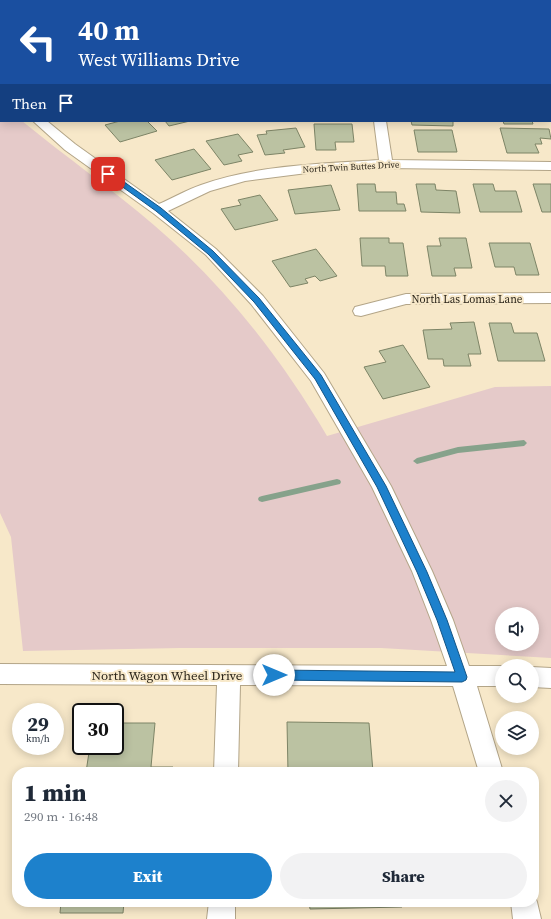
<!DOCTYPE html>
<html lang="en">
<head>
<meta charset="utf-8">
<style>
  :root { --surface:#fff; --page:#f2f2f3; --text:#1f2937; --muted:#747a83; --accent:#1d81cc }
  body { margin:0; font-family:"Source Serif 4",serif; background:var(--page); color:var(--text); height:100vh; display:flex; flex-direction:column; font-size:15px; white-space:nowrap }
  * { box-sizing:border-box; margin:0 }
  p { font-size:13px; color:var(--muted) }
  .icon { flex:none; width:22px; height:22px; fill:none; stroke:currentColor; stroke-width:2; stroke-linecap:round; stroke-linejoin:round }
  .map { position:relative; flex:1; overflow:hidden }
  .drawer { position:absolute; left:12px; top:767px; width:527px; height:140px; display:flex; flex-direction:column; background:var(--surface); border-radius:16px; box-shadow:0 2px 10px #0003 }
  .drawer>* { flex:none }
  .top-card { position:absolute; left:0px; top:0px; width:551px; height:122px; box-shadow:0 2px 10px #0003; background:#1a4fa0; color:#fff; overflow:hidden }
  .tools { position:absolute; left:495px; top:607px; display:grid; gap:8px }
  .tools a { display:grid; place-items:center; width:44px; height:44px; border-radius:50%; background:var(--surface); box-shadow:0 2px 10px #0003; font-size:20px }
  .speed { position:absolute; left:12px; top:703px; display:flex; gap:8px; font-size:20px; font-weight:700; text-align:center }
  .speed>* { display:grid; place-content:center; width:52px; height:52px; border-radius:50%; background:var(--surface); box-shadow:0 2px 10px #0003; line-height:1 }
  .speed small { font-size:10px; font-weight:400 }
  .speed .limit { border:2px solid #111; border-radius:6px; background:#fff; color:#111 }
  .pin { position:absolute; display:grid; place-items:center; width:34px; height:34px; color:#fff; margin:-17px; border-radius:8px; box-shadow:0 2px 6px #0006 }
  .me { position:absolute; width:44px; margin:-22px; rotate:90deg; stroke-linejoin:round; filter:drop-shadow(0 0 3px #0008) }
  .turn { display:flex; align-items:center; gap:14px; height:84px; padding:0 12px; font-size:18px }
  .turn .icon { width:52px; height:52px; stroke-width:2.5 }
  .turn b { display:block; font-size:28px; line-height:34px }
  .then { display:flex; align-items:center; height:38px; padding:0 12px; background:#0003; gap:8px; font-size:15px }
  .round { display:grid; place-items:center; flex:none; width:42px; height:42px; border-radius:21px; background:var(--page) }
  .overview { display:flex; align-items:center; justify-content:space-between; height:68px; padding:0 12px }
  h1 { font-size:24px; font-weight:800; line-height:30px }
  .cta { display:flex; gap:8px; margin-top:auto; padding:8px 12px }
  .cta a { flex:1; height:46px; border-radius:24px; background:var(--accent); color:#fff; font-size:16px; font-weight:800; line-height:46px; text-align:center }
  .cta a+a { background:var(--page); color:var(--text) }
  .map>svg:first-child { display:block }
</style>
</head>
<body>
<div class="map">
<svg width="551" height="919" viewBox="0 0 551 919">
  <rect width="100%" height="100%" fill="#f7e8c9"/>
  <!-- green -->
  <path fill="#e5cac9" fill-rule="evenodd" d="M 0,103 L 1,121 L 22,121 C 66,157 112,189 155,226 C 224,285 281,358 327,436 L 495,387 L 551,386 L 551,658 L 381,648 L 180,648 L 23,651 L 11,537 L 0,513 ZM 502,614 L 532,614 L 532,644 L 502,644 Z"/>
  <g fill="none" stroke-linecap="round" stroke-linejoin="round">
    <!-- stream -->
    <path fill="#86a28b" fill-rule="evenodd" d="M 524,440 L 527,443 L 524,446 L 458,453 L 417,464 L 413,461 L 417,458 L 458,447 Z
      M 337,479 L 340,480 L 341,482 L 340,484 L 262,502 L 259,501 L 258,499 L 259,497 L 262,496 Z"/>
  </g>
  <!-- building -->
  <path fill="#bbc2a2" stroke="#7d8466" d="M 302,0 L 340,0 L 340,1 L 302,1 Z
    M 390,0 L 436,0 L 436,1 L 390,1 Z
    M 463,0 L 503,0 L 463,1 Z
    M 120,121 L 147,121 L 157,131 L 120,142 L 105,125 Z
    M 165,121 L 190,121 L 169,126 Z
    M 411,121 L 453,121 L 453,126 L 412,125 Z
    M 503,121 L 532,121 L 533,124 L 504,124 Z
    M 314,124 L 352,124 L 354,142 L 335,142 L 336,150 L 316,150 Z
    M 296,128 L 305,147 L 283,150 L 285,153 L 265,155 L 257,135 L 267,134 L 266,131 Z
    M 500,128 L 549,129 L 551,139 L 540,138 L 542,144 L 535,144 L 539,153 L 507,153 Z
    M 414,130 L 452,130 L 457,152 L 418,152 Z
    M 238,134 L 253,152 L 238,155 L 242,161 L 224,165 L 206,141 Z
    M 194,149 L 211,169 L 172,180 L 155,160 Z
    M 357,184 L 375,184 L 376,192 L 396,192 L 397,204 L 404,204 L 406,211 L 359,211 Z
    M 416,184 L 435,184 L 436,190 L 456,191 L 460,213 L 421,212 Z
    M 473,184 L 493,184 L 495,191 L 516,191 L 522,212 L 480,212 Z
    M 533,184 L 551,184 L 551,212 L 542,212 Z
    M 331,185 L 340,210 L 295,214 L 288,190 Z
    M 260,195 L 278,220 L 235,230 L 221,209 L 241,205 L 238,200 Z
    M 360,238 L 389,238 L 389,243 L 403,243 L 408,276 L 386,276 L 385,266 L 362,266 Z
    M 439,238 L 466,238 L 472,268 L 454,268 L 456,276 L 432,276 L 427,246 L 441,246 Z
    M 489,243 L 530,243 L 539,275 L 516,275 L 514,267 L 495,267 Z
    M 316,249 L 337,276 L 320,281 L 315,276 L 305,279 L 308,283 L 290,287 L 272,261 Z
    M 474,322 L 481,354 L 468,354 L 471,366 L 444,366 L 443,359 L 428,359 L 423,330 L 452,329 L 450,323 Z
    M 489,323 L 511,323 L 514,333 L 537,333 L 545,361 L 498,361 Z
    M 403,345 L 430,387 L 383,399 L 364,367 L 386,362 L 379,351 Z
    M 287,722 L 369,723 L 373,772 L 288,772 Z
    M 115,723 L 155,723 L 151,767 L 173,767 L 172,772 L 86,772 L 90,746 L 115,746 Z
    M 61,902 L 124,902 L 123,913 L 60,913 Z
    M 309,902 L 401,902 L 402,907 L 310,909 Z"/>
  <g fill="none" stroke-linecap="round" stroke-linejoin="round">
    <defs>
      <path id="minor" d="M 358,0 L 368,0 L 368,1 L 358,1 Z
        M 522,0 L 532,0 L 532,1 L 522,1 Z
        M 550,54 L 551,55 L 551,64 L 550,63 Z
        M 0,79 L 1,80 L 1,88 L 0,87 Z
        M 33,121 L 47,121 L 75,144 L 159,204 C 173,198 186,190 201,185 C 257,165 319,164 379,160 L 374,121 L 386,121 L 392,160 L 551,162 L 551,170 L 386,168 L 307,173 L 245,181 L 210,191 L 168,211 L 216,249 L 263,296 L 324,373 L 391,486 L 432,571 L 453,620 L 469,666 L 503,666 L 502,686 L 477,686 L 503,772 L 479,772 L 453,686 L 240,685 L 238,772 L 214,772 L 217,685 L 0,684 L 0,664 L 447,666 L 431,620 L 412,571 L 372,487 L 311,381 L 251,304 L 206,255 L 153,213 L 65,150 Z
        M 551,293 L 551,303 L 406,304 L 361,316 L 355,315 L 353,311 L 355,307 L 406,294 Z
        M 532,667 L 551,668 L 551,688 L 532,687 Z
        M 534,894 L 537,902 L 541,919 L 513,919 L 511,902 L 534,902 Z
        M 209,902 L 235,902 L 235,919 L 207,919 Z"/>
    </defs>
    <!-- minor casing -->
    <use href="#minor" stroke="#b3a588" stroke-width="2"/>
    <!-- minor -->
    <use href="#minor" fill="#fff" fill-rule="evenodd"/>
  </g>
  <!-- route -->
  <path fill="#1d81cc" stroke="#135485" d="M 106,172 L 110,172 L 161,208 L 213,251 L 259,298 L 321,375 L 386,486 L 427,572 L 447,620 L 467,677 L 466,680 L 462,682 L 274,680 L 270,678 L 269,675 L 270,671 L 274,670 L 455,672 L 437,620 L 417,572 L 377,487 L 315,379 L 254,302 L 208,254 L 156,211 L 106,175 Z"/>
  <g text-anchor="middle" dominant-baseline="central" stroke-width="4" stroke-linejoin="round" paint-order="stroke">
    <!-- far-street labels -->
    <g font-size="9" fill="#2b251a" stroke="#f7e8c9">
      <text transform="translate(351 167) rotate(-3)">North Twin Buttes Drive</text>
    </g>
    <!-- street labels -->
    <g font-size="11" fill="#2b251a" stroke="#f7e8c9">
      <text x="467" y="299">North Las Lomas Lane</text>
    </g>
    <!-- near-street labels -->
    <g font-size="13" fill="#2b251a" stroke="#f7e8c9">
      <text x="167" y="675">North Wagon Wheel Drive</text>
    </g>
  </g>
</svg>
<div class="tools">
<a><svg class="icon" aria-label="sound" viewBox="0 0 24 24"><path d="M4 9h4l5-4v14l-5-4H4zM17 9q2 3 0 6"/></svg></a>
<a><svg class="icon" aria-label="search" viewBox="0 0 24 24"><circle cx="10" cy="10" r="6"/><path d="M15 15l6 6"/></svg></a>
<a><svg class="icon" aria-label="layers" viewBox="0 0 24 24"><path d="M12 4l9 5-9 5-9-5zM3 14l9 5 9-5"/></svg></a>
</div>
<div class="speed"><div>29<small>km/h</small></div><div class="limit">30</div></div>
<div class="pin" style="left:108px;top:174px;background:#d93025"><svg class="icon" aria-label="arrive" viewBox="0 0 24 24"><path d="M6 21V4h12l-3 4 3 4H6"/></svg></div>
<svg class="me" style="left:274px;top:675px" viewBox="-20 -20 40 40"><circle r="19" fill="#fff"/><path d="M0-13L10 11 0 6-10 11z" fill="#1d81cc"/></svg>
<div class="top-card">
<div class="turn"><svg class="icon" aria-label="left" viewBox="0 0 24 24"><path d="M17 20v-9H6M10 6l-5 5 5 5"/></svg><div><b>40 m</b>West Williams Drive</div></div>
<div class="then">Then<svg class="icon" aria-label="arrive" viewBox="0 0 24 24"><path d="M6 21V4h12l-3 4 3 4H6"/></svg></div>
</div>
<section class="drawer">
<div class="overview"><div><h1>1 min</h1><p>290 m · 16:48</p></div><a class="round"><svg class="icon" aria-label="close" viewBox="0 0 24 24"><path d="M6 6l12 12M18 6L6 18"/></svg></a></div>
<div class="cta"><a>Exit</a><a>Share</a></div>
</section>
</div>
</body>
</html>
